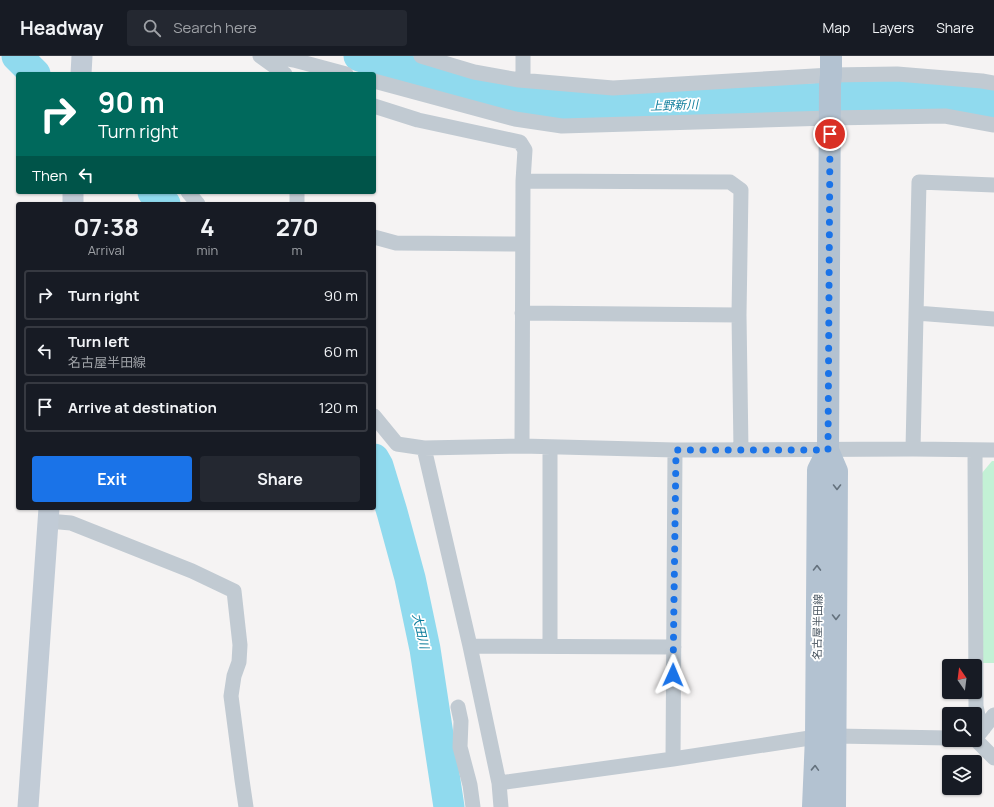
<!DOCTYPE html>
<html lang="en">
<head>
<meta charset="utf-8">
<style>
  :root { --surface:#171b24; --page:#242831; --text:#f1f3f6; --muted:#9ea1a6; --line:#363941; --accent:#1a73e8 }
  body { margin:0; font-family:Manrope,"Noto Sans JP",sans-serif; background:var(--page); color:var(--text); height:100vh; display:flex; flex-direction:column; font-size:15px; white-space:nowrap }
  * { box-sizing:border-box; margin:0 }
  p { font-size:13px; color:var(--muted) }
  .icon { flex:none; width:22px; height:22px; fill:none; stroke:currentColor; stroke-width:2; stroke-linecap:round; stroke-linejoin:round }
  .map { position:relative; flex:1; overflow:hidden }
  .side { position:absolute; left:16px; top:146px; width:360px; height:308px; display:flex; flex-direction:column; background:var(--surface); border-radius:4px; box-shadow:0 1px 3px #0004 }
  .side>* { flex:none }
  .top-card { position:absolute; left:16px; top:16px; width:360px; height:122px; border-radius:4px; box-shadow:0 1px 3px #0004; background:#00695c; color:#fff; overflow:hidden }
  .needle { width:26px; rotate:346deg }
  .tools { position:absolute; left:942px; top:603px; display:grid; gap:8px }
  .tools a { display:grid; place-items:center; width:40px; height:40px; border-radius:4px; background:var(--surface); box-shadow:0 1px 3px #0004; font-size:20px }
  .pin { position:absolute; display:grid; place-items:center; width:34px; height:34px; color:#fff; margin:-17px; border:2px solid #fff; border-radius:50%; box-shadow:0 1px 4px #0007 }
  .me { position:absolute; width:44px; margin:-22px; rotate:1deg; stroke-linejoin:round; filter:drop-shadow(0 0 3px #0008) }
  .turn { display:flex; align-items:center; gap:14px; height:84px; padding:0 16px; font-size:18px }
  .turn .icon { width:52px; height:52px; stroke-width:2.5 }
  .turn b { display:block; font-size:28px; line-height:34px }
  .then { display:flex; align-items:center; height:38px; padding:0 16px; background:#0003; gap:8px; font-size:15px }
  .eta { display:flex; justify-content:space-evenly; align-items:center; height:68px; text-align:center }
  .eta b { font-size:24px; font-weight:700; line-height:28px }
  .cta { display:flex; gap:8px; margin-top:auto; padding:8px 16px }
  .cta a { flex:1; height:46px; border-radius:4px; background:var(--accent); color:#fff; font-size:16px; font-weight:700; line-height:46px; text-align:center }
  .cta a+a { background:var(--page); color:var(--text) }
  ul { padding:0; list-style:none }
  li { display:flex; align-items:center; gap:12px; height:50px; margin:0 8px 6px; padding:0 8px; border:2px solid var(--line); border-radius:4px }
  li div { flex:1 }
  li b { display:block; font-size:15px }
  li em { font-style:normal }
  header { display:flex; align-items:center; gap:24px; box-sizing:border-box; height:56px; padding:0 20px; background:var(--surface); border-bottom:1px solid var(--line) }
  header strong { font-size:19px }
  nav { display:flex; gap:22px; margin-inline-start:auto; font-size:14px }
  .search { width:280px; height:36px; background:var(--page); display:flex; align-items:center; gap:10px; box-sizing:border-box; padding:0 14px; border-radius:4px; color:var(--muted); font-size:15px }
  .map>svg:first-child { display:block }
</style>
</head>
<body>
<header>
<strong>Headway</strong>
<div class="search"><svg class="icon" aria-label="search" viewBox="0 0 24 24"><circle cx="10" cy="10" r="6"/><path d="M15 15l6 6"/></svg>Search here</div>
<nav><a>Map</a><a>Layers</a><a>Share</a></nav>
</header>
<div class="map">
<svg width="994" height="751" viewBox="0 0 994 751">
  <rect width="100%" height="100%" fill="#f5f3f3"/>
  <!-- green -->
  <path fill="#c3f1d5" d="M 992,405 L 994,405 L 994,607 L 982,607 L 982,417 Z"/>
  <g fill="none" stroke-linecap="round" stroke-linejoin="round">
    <!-- river -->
    <path stroke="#90daee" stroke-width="31" d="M 17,0 L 35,18
      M 359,0 L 506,44 L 604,52 L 849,41 L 923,40 L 994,48
      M 153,136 L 165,148
      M 374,403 L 378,410 L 392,456 L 410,522 L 425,593 L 449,751"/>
    <!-- street -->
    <path stroke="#c1cad2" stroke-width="15" d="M 260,0 L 285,18
      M 272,0 L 294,4 L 346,18
      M 421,0 L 474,16 L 519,24 L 613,32 L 831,19 L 897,18 L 982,25 L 994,27
      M 523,24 L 523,0
      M 374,25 L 515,63 L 562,70 L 830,62 L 945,60 L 994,69
      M 374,50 L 418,64 L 520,86 L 525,94 L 523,125 L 522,390
      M 523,125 L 730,126 L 741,134 L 739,259 L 741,394
      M 188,136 L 198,148
      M 297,136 L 297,148
      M 374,181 L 396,187 L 522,188
      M 522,257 L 739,259
      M 916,257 L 994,263
      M 374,360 L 397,388 L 424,392 L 522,390 L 675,394 L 913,393 L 994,394
      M 424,392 L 470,590 L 499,727 L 501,751
      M 913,393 L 919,126 L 994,129
      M 975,394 L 976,650 L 978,660 L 984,672
      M 48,465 L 71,467 L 192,515 L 234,535 L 240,589 L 239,606 L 234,620 L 231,640 L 242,724 L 246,751
      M 470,590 L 674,591
      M 550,590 L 550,391
      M 458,651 L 461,665 L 460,691 L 470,729 L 473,751
      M 994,659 L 975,683 L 994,702
      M 673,703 L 675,394
      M 499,727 L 673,703 L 816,681 L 835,680 L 949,682"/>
    <!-- secondary -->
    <path stroke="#c1cbd6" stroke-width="21" d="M 81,18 L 82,0
      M 73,148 L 73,136
      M 28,751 L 49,452"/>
    <!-- primary -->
    <path stroke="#b3c2d1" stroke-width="22" d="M 831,0 L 831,19 L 830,28 L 828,394 L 837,415 L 835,751
      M 813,751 L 816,681 L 818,414 L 828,394"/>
  </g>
  <!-- one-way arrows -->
  <defs><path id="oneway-chevron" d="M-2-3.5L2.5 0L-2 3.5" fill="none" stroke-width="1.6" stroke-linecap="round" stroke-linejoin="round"/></defs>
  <g stroke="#64717d">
    <use href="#oneway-chevron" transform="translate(837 431) rotate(90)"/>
    <use href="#oneway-chevron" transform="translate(817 512) rotate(-89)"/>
    <use href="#oneway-chevron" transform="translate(836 561) rotate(90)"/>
    <use href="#oneway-chevron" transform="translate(815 712) rotate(-88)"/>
  </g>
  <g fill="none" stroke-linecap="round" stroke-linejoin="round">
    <!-- route -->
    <path stroke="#1a73e8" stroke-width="7" stroke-dasharray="0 12.6" d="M 673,619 L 676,394 L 828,394 L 830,78"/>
  </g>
  <g text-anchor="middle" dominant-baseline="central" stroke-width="3.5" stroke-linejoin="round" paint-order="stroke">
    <!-- street labels -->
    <g font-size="11" fill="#4a5661" stroke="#fff">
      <text transform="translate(817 571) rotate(-89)">名古屋半田線</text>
    </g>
    <!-- water labels -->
    <g font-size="12" font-style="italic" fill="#0c7c9b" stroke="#fff">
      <text transform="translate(674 49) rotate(-2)">上野新川</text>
      <text transform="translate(421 575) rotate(77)">大田川</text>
    </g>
  </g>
</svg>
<div class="tools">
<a><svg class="needle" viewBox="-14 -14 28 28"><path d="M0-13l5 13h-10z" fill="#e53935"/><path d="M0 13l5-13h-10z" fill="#9ea1a6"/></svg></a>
<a><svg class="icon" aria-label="search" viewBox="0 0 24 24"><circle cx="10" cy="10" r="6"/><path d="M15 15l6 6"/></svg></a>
<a><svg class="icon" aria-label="layers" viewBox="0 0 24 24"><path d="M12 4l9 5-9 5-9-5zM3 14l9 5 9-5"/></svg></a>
</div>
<div class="pin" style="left:830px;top:78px;background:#d93025"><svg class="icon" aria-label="arrive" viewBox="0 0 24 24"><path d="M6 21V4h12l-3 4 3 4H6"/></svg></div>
<svg class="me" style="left:673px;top:619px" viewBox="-20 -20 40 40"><path d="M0-17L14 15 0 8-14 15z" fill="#1a73e8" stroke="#fff" stroke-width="4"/></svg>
<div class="top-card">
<div class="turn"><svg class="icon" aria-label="right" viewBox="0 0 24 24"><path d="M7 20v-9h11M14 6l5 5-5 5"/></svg><div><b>90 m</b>Turn right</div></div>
<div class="then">Then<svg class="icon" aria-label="left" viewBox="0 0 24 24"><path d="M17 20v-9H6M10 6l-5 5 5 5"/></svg></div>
</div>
<section class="side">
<div class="eta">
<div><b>07:38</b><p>Arrival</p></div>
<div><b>4</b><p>min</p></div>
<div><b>270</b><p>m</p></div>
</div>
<ul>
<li><svg class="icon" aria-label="right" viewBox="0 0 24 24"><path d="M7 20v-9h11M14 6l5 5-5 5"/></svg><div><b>Turn right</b></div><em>90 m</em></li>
<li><svg class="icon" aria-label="left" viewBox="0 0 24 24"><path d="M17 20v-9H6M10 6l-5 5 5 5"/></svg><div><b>Turn left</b><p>名古屋半田線</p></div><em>60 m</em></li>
<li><svg class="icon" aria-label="arrive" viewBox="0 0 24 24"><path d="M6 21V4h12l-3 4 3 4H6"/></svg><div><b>Arrive at destination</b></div><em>120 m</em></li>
</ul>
<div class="cta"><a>Exit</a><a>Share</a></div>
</section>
</div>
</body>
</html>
